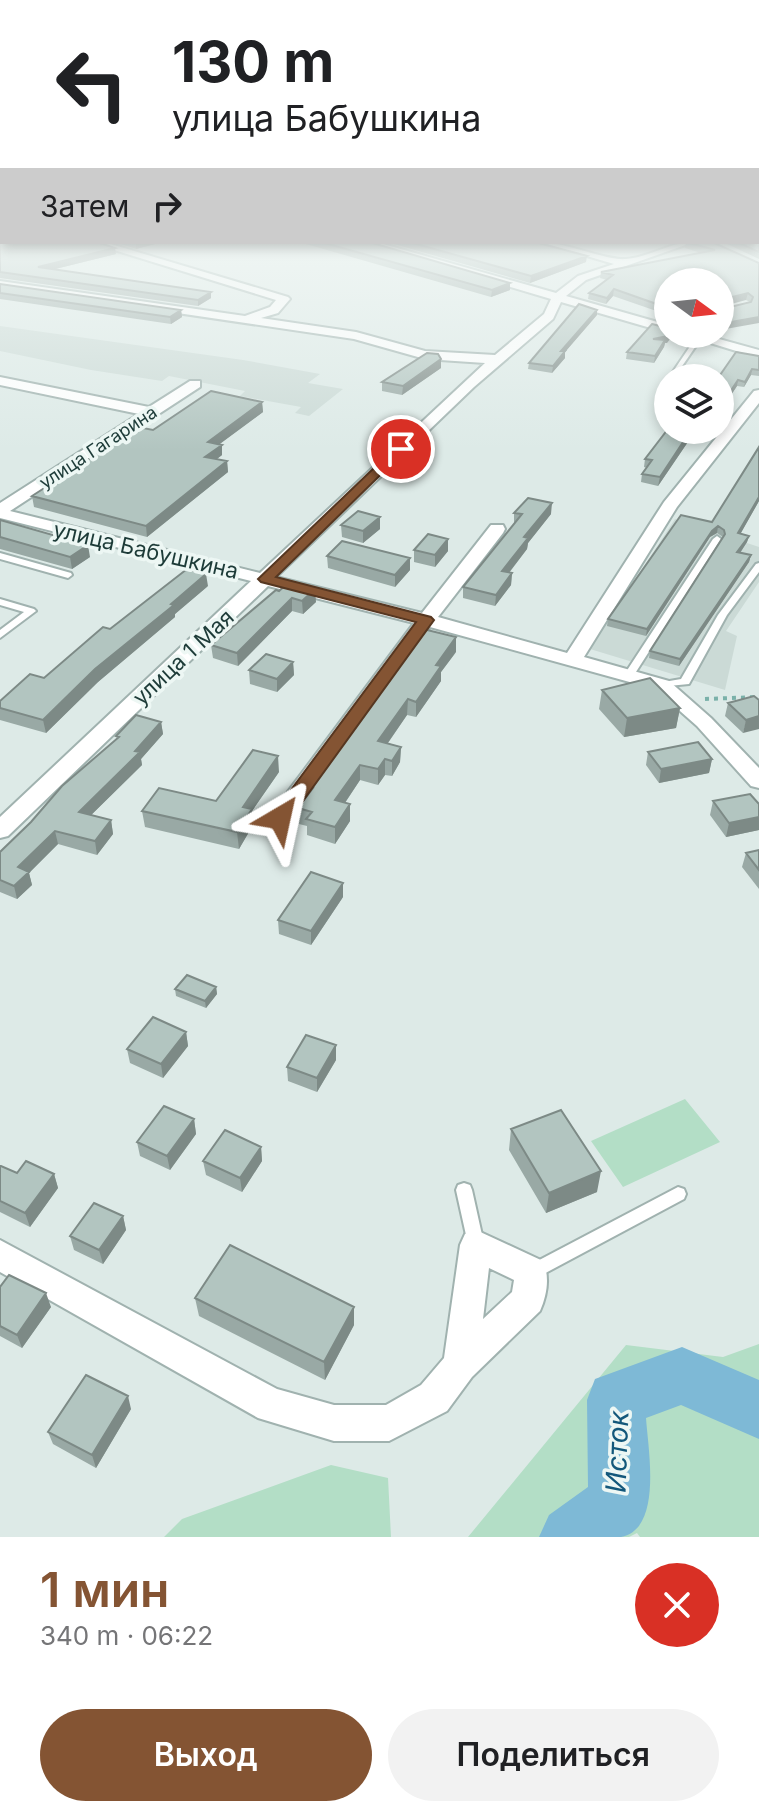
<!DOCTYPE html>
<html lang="ru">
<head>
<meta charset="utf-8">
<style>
  :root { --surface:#fff; --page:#f2f2f2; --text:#202124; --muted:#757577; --accent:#845433 }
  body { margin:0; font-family:Inter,sans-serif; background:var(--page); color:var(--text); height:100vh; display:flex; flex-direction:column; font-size:30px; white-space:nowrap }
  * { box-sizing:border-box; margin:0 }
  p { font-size:26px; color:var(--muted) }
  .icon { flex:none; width:44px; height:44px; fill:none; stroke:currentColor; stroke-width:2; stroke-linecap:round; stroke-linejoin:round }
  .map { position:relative; height:1537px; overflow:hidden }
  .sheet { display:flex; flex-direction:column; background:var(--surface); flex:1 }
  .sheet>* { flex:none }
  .banner { position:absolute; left:0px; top:0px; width:760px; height:244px; box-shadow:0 4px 12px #0003; background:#fff; color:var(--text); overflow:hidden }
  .needle { width:52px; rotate:105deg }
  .controls { position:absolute; left:654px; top:268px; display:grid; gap:16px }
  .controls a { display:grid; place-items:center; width:80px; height:80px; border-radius:50%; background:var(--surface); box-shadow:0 4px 12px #0003; font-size:40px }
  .pin { position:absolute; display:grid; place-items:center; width:68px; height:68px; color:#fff; margin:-34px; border:4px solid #fff; border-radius:50%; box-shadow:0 2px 8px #0007 }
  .me { position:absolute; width:88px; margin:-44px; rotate:36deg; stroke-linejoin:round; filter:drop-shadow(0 0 6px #0008) }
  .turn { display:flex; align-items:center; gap:28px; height:168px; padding:0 40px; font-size:36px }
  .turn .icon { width:104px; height:104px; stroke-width:2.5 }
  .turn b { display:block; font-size:56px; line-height:68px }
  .then { display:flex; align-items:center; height:76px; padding:0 40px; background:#0003; gap:16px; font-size:30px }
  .round { display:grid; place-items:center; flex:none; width:84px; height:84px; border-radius:42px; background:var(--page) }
  .overview { display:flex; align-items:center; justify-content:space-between; height:136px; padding:0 40px }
  h1 { font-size:48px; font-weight:600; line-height:60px; color:var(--accent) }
  .cta { display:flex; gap:16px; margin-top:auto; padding:16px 40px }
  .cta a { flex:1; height:92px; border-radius:48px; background:var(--accent); color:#fff; font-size:32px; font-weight:600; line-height:92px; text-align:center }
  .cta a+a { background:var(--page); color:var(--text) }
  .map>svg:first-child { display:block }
</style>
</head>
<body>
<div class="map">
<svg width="759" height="1537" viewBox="0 0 759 1537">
  <rect width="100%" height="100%" fill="#ddeae7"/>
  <!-- built -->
  <path fill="#cbdad6" d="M 0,326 L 243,360 L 320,374 L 308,383 L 343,389 L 309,416 L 295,413 L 301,407 L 240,396 L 245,391 L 169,376 L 162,381 L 91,370 L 0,351 Z
    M 675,519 L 759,547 L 759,582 L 726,631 L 737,636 L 725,690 L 590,649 Z"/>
  <!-- green -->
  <path fill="#b3dec6" d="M 685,1099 L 720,1142 L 623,1187 L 591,1141 Z
    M 759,1344 L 759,1537 L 640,1537 L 637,1533 L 629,1537 L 468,1537 L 626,1345 L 723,1357 Z
    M 331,1465 L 388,1478 L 391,1537 L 164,1537 L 182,1519 Z"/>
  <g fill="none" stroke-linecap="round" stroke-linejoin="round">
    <!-- river -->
    <path fill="#7eb9d6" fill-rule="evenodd" d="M 682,1347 L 759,1380 L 759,1439 L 681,1405 L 646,1418 C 648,1449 663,1529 621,1537 C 596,1537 565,1537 539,1537 L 549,1515 L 588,1487 L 587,1400 L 595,1379 Z"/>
    <defs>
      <path id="lane" d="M 668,319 L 668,323 L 652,326 L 649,324 Z
        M 697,336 L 702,337 L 674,378 L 668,379 Z
        M 717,536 L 721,539 L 634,675 L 633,677 L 625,677 L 624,675 L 713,539 Z
        M 0,553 L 71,573 L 72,575 L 68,578 L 0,559 Z
        M 759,563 L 759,572 L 727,615 L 689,684 L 658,687 L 657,685 L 658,683 L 681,679 L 718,615 L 756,564 Z
        M 0,599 L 34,609 L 36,611 L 0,638 L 0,630 L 24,612 L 0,605 Z
        M 464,1183 L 470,1185 L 472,1190 L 484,1244 L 482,1249 L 476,1251 L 470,1249 L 468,1244 L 456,1190 L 458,1185 Z
        M 678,1187 L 684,1189 L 686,1194 L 684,1199 L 538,1277 L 532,1280 L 526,1277 L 524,1272 L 526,1267 Z"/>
      <path id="street" d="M 88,242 L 104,242 L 288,297 L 290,299 L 278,313 L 261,318 L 356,332 L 425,351 L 495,355 L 544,314 L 551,299 L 359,242 L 376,242 L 556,293 L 578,276 L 614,264 L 539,242 C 566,242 607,261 626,259 C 650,257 670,242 694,242 L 586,280 L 566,296 L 668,325 L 668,333 L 561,302 L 553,319 L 474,387 L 276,577 L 422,613 L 491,525 L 503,525 L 505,529 L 503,533 L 438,617 L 567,653 L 664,502 L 754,391 L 759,390 L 759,403 L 677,507 L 584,657 L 669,681 L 711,718 L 759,768 L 759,788 L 751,786 L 697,726 L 655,689 L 430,627 L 288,823 L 272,823 L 268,818 L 272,813 L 414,623 L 268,586 L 8,836 L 0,838 L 0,817 L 251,581 L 0,518 L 0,503 L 139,414 L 0,385 L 0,377 L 149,407 L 190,381 L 200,381 L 200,387 L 10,511 L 260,573 L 485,363 L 425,359 L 354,339 L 0,287 L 0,281 L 245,316 L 270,307 L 276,300 Z
        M 681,334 L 701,334 L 759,350 L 759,358 Z
        M 476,1230 L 543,1261 C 550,1277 547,1295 540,1311 L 472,1377 L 447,1411 L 389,1441 L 334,1441 L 258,1418 L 0,1272 L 0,1240 L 277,1389 L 334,1405 L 386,1405 L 421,1385 L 444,1358 L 460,1245 L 465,1234 ZM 489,1268 L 514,1280 L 512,1292 L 483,1319 Z"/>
    </defs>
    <!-- lane casing -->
    <use href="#lane" stroke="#a0b2af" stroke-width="4"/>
    <!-- street casing -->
    <use href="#street" stroke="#a0b2af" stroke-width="4"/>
    <!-- path -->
    <path stroke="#7ab1a9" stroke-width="4" stroke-dasharray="4 5" stroke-linecap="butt" d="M 705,699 L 759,697"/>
    <!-- lane -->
    <use href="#lane" fill="#fff" fill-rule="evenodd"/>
    <!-- street -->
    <use href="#street" fill="#fff" fill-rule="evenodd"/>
  </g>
  <!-- wall -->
  <path fill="#99a9a5" d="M 0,235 L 116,254 L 55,269 L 211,298 L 198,306 L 0,278 Z
    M 759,235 L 759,259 L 723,242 L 758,242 Z
    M 114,242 L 155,242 L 155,244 L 136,249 Z
    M 299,242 L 369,242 L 510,290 L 491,297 Z
    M 387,242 L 535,242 L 586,262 L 530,283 Z
    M 686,242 L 759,263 L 759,323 L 722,309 L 750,302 L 746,300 L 668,282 L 668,315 L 613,296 L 606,304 L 588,299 L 589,293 L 607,280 L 600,278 L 601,272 L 701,253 L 685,248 Z
    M 0,284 L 181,310 L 182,317 L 171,324 L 0,299 Z
    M 597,315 L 565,352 L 565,358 L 552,373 L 528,369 L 529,363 Z
    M 668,328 L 667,343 L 665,343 L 664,347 L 654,363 L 626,359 L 627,352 Z
    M 759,356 L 759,376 L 751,375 L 744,387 L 737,386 L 729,398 L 720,396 L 720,378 Z
    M 441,368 L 402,395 L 382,391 L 382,382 Z
    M 262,402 L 263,412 L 219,444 L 222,455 L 217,459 L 227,461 L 228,472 L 147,537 L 34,507 L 32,496 Z
    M 668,430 L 696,430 L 658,486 L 641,482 L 642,474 L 647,468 L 644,467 L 645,459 Z
    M 759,447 L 759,501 L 740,534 L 749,536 L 747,542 L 740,553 L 751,555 L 749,562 L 679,666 L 649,658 L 650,651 L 723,537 L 717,533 L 710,537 L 646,636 L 607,626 L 608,619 L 712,522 Z
    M 514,513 L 551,514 L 528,543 L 527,549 L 509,573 L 512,573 L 511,585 L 495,606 L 463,598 L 463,587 L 514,524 Z
    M 0,520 L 90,557 L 72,569 L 0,549 Z
    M 341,525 L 380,529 L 363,543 L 342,537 Z
    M 414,550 L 448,551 L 435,567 L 414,562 Z
    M 327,556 L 410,558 L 410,570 L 395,587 L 328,568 Z
    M 208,586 L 175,614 L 175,617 L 98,682 L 46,733 L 0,720 L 0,708 L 44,678 Z
    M 279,591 L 316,602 L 303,614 L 292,611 L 238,666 L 213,658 L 211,645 Z
    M 456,652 L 441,672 L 441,681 L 416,717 L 407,715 L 388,743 L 401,747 L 400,762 L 392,776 L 385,775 L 378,785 L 360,780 L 345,803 L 350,804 L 350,821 L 335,844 L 307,835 L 307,826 L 299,824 L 298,808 L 307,797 L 306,787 Z
    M 293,662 L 294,675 L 277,692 L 250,684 L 249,670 Z
    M 602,690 L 680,708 L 676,728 L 624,737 L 599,709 Z
    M 754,696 L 743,733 L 725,716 L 728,703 Z
    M 161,722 L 163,734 L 141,759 L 142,765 L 91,815 L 111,820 L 113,834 L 97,855 L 58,844 L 29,873 L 32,885 L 17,899 L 0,892 L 0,852 L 117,739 L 116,736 Z
    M 648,752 L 712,759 L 709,773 L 659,783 L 646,765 Z
    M 279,772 L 252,811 L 253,825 L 239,849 L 145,827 L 142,811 L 216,801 Z
    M 713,801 L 759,804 L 759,830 L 726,837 L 710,815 Z
    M 759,850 L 759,889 L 742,867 L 746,853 Z
    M 343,897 L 311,945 L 279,934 L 278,920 Z
    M 216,987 L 217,994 L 206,1008 L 176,996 L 175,989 Z
    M 186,1032 L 188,1046 L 163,1078 L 130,1063 L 127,1049 Z
    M 336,1060 L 317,1092 L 288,1081 L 287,1067 Z
    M 194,1119 L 196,1134 L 170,1170 L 140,1156 L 137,1142 Z
    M 511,1129 L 597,1192 L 546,1213 L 509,1150 Z
    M 261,1147 L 262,1161 L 242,1192 L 206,1175 L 203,1161 Z
    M 0,1166 L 17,1173 L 54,1174 L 58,1188 L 30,1227 L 0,1212 Z
    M 123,1216 L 126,1230 L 103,1264 L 74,1250 L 70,1236 Z
    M 0,1287 L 51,1307 L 22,1348 L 0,1336 Z
    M 195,1298 L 354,1325 L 325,1380 L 199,1316 Z
    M 131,1409 L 96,1468 L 53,1444 L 48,1432 Z"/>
  <!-- shaded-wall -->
  <path fill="#7d8a86" d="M 136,242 L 155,242 L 155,244 L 136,249 Z
    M 115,248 L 116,254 L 39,273 L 38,267 Z
    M 587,256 L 586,262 L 530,283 L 531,276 Z
    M 510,283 L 510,290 L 491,297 L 492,290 Z
    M 614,289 L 613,296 L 606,304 L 607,298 Z
    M 211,292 L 211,298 L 198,306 L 198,300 Z
    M 748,293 L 746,300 L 720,307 L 720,300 Z
    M 181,310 L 182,317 L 171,324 L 170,317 Z
    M 597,310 L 597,315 L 565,352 L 565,358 L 552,373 L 553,366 L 561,351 Z
    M 759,317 L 759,323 L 720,330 L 720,324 Z
    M 669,334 L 674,334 L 667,343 L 665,343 L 664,347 L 654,363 L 655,356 L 653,339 Z
    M 441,359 L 441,368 L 402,395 L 403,386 Z
    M 752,369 L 751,375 L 744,387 L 745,382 Z
    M 738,380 L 737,386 L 729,398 L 730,392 Z
    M 262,402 L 263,412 L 209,452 L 208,442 Z
    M 691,430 L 696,430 L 658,486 L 660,477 Z
    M 222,445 L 222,455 L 206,467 L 205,457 Z
    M 227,461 L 228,472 L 147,537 L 146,526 Z
    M 759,497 L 759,501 L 737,540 L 738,533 Z
    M 552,503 L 551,514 L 528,543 L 527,549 L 501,583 L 502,571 L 524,537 Z
    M 380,517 L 380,529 L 363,543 L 363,531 Z
    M 718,526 L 717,533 L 710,537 L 646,636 L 647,629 L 712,531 Z
    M 749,536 L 747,542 L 736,559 L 737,552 Z
    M 448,539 L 448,551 L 435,567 L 435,555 Z
    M 88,545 L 90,557 L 72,569 L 70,557 Z
    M 751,555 L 749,562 L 679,666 L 680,659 Z
    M 410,558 L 410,570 L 395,587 L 395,575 Z
    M 512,573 L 511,585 L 495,606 L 496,595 Z
    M 206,574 L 208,586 L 175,614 L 175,617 L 98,682 L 46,733 L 43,720 L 95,669 Z
    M 315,589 L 316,602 L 303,614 L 302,601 Z
    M 292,598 L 292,611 L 238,666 L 237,653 Z
    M 456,637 L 456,652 L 441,672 L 441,681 L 416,717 L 416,702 L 436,665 Z
    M 293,662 L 294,675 L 277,692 L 277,679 Z
    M 408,699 L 407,715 L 378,757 L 378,741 Z
    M 680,708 L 676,728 L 624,737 L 627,718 Z
    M 759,716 L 759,729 L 743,733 L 746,720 Z
    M 161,722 L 163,734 L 141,759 L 142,765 L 81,825 L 79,812 Z
    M 401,747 L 400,762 L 392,776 L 392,761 Z
    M 278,756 L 279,772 L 252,811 L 253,825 L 239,849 L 237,832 L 243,807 Z
    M 385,759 L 385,775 L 378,785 L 378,769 Z
    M 712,759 L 709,773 L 659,783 L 661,769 Z
    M 360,765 L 360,780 L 336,816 L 335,800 Z
    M 350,804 L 350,821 L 335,844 L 335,827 Z
    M 759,817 L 759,830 L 726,837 L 729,823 Z
    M 111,820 L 113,834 L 97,855 L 95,841 Z
    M 55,831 L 58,844 L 29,873 L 32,885 L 17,899 L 14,886 L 18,867 Z
    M 343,883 L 343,897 L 311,945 L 311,931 Z
    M 216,987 L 217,994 L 206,1008 L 205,1001 Z
    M 186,1032 L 188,1046 L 163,1078 L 161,1064 Z
    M 336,1045 L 336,1060 L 317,1092 L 317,1078 Z
    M 194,1119 L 196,1134 L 170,1170 L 167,1156 Z
    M 261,1147 L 262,1161 L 242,1192 L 240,1178 Z
    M 601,1171 L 597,1192 L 546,1213 L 549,1193 Z
    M 54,1174 L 58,1188 L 30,1227 L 25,1213 Z
    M 123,1216 L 126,1230 L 103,1264 L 99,1250 Z
    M 46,1293 L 51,1307 L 22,1348 L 17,1335 Z
    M 354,1307 L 354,1325 L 325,1380 L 324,1362 Z
    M 128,1396 L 131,1409 L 96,1468 L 92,1455 Z"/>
  <!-- building -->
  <path fill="#b2c5c0" stroke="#7d8a86" stroke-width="2" d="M 0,235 L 2,235 L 2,242 L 97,242 L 115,248 L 38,267 L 211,292 L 198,300 L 0,272 Z
    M 758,235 L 759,252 L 737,242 L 758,242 Z
    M 321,242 L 369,242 L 510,283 L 492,290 Z
    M 409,242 L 535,242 L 587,256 L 531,276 Z
    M 686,242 L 712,242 L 759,263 L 759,317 L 720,324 L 720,308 L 722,309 L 751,302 L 753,297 L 748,293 L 720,300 L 720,282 L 668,282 L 668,308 L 614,289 L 607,298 L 589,293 L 613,275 L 601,272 L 715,250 Z
    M 0,284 L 181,310 L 170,317 L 0,293 Z
    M 579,304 L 597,310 L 561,351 L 565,351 L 553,366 L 529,363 Z
    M 652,324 L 668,328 L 668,334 L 669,334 L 668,336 L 653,339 L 665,340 L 655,356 L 627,352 Z
    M 736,352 L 759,356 L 759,370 L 752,369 L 745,382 L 738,380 L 730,392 L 720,391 L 720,378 L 718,378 Z
    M 427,353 L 438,354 L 441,359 L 403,386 L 382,382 Z
    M 211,391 L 262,402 L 208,442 L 222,445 L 205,457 L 227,461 L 146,526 L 32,496 L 138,427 L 153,430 Z
    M 668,429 L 691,430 L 660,477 L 642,474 L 652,460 L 645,459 Z
    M 759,447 L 759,497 L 738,533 L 749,536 L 737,552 L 751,555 L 680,659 L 650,651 L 725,534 L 724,530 L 718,526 L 712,531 L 647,629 L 608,619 L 681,515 L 712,522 Z
    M 528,498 L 552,503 L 524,537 L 528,538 L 502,571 L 512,573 L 496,595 L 463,587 L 522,514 L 514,513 Z
    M 358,511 L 380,517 L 363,531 L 341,525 Z
    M 0,520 L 88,545 L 70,557 L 0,537 Z
    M 428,534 L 448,539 L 435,555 L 414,550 Z
    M 342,541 L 410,558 L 395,575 L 327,556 Z
    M 187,569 L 206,574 L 171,604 L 174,605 L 95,669 L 43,720 L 0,708 L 0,701 L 30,674 L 44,678 L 103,627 L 110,629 Z
    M 289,582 L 315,589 L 302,601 L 292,598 L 237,653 L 211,645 L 276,590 L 279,591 Z
    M 423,629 L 456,637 L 436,665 L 441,666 L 416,702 L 408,699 L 378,741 L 401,747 L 392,761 L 385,759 L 378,769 L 360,765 L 335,800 L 350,804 L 335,827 L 306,819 L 312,812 L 298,808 L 313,788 L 306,787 Z
    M 266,654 L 293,662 L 277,679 L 249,670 Z
    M 650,678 L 680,708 L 627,718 L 602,690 Z
    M 754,696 L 759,700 L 759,716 L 746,720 L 728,703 Z
    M 136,715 L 161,722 L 135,751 L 140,752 L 79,812 L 111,820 L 95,841 L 55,831 L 18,867 L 29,872 L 14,886 L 0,880 L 0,852 L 31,822 L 62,786 L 119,737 L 116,736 Z
    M 698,742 L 712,759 L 661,769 L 648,752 Z
    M 253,750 L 278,756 L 243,807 L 252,809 L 237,832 L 142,811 L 159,788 L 216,801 Z
    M 750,794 L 759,804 L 759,817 L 729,823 L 713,801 Z
    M 759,850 L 759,870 L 746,853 Z
    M 311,872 L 343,883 L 311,931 L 278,920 Z
    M 187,975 L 216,987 L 205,1001 L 175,989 Z
    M 153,1017 L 186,1032 L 161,1064 L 127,1049 Z
    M 306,1035 L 336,1045 L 317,1078 L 287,1067 Z
    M 164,1106 L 194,1119 L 167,1156 L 137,1142 Z
    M 561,1110 L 601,1171 L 549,1193 L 511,1129 Z
    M 225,1130 L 261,1147 L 240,1178 L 203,1161 Z
    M 26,1161 L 54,1174 L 25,1213 L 0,1201 L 0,1166 L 1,1166 L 17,1173 Z
    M 94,1203 L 123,1216 L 99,1250 L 70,1236 Z
    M 230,1245 L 354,1307 L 324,1362 L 195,1298 Z
    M 9,1275 L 46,1293 L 17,1335 L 0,1326 L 0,1287 Z
    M 86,1375 L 128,1396 L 92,1455 L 48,1432 Z"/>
  <!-- sky -->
  <linearGradient id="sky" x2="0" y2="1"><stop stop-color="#7db6e1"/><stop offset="0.52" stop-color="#f0f6f4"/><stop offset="1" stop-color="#f0f6f4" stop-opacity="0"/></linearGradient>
  <rect width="759" height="450" fill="url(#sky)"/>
  <!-- route -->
  <path fill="#845433" stroke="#563721" stroke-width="2" d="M 397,446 L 407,449 L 276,577 L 431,617 L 434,620 L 287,823 L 273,823 L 270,818 L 273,814 L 416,622 L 261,582 L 258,579 Z"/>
  <g text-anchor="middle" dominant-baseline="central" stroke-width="7" stroke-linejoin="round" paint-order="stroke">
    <!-- far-street labels -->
    <g font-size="18" fill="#1d3b38" stroke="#edf7f4">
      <text transform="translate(98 447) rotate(-33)">улица Гагарина</text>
    </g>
    <!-- street labels -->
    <g font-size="22" fill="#1d3b38" stroke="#edf7f4">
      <text transform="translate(146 550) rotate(13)">улица Бабушкина</text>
      <text transform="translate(183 657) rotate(-43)">улица 1 Мая</text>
    </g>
    <!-- near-water labels -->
    <g font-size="28" font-style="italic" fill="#13587b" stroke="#edf7f4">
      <text transform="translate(617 1452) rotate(-88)">Исток</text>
    </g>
  </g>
</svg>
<div class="controls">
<a><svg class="needle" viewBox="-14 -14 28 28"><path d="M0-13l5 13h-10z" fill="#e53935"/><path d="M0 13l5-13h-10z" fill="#757577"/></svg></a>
<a><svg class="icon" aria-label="layers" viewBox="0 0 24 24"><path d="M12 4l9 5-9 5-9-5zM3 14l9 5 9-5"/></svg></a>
</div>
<div class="pin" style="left:401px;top:449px;background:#d93025"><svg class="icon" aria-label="arrive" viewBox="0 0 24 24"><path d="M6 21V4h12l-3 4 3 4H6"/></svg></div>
<svg class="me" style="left:280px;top:818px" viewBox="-20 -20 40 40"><path d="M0-17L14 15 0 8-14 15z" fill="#845433" stroke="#fff" stroke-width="4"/></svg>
<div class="banner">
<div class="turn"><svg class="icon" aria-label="left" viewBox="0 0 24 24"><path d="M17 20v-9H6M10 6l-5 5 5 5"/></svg><div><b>130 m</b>улица Бабушкина</div></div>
<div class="then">Затем<svg class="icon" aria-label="right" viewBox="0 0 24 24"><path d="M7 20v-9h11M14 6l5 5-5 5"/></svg></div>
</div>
</div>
<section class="sheet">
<div class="overview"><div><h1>1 мин</h1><p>340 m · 06:22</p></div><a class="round" style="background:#d93025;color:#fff"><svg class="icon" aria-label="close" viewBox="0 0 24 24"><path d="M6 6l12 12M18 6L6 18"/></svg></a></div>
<div class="cta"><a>Выход</a><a>Поделиться</a></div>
</section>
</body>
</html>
